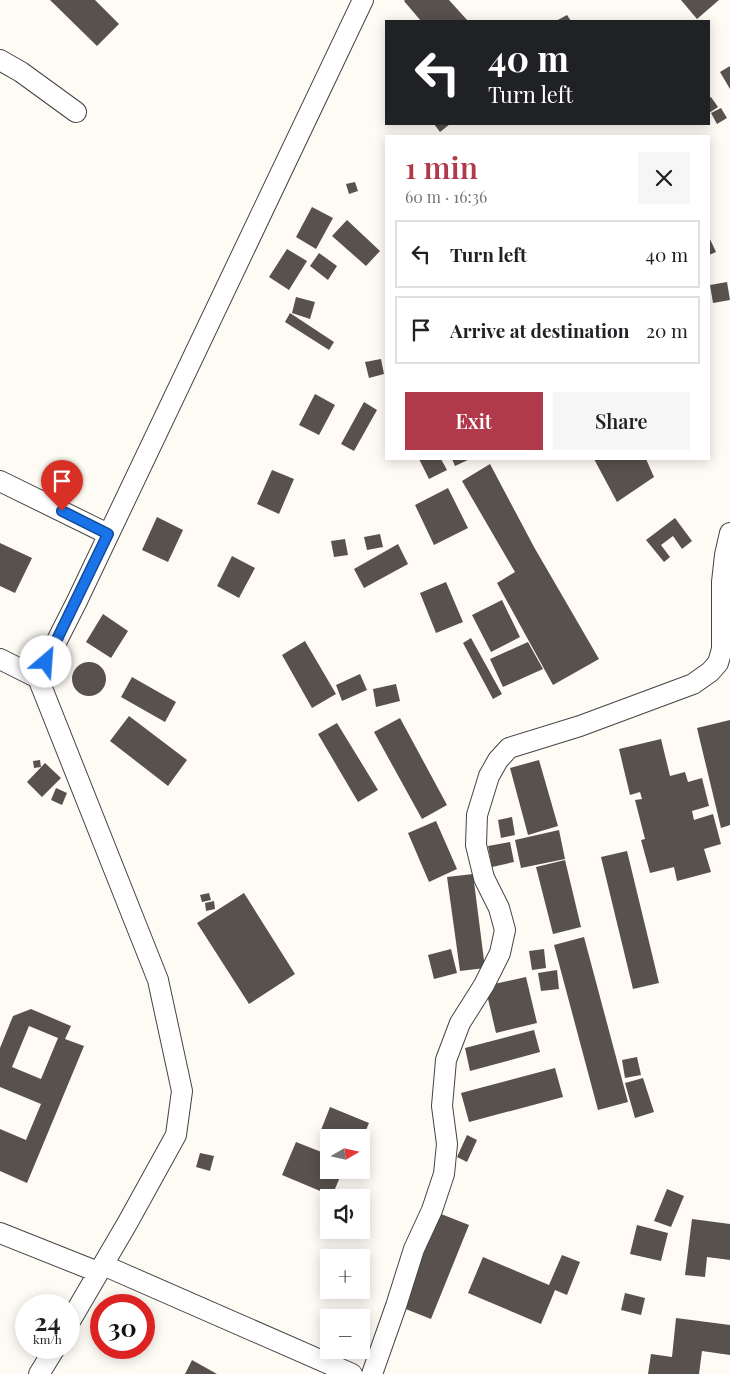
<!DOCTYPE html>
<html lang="en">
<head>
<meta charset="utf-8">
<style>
  :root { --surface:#fff; --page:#f6f6f6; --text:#202124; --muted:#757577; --line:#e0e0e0; --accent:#b0394a }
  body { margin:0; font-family:"Playfair Display",serif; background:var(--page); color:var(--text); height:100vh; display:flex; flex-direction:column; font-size:19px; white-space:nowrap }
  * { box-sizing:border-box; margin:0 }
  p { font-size:16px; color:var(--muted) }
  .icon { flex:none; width:28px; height:28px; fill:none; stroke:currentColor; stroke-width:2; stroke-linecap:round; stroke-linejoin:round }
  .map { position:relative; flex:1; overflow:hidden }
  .panel { position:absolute; left:385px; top:135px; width:325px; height:325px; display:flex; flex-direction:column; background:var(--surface); border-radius:0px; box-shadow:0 2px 12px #0003 }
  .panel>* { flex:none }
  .hud { position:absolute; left:385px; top:20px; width:325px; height:105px; border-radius:0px; box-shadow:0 2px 12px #0003; background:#202124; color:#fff; overflow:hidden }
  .needle { width:32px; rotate:81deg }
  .controls { position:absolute; left:320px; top:1129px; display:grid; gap:10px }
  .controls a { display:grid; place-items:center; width:50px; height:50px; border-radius:0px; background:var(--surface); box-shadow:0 2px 12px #0003; font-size:25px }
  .speed { position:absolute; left:15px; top:1294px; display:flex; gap:10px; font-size:25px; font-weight:700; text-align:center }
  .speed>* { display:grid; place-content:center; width:65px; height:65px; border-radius:50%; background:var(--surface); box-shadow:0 2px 12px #0003; line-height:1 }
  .speed small { font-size:12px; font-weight:400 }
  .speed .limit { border:8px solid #d22; background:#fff; color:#111 }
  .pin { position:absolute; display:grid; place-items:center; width:42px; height:42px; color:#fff; margin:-51px -21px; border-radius:50% 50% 50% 0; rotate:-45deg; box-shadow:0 0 5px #0007 }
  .pin .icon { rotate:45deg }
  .me { position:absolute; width:55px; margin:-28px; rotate:27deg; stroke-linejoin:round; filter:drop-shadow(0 0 4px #0008) }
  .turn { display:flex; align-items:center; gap:18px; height:105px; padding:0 20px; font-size:22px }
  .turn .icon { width:65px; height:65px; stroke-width:2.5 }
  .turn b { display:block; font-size:35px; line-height:42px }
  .round { display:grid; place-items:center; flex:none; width:52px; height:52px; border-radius:0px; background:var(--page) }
  .headline { display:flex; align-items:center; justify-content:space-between; height:85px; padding:0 20px }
  h1 { font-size:30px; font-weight:600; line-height:38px; color:var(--accent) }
  .button { display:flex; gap:10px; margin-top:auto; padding:10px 20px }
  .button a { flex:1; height:58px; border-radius:0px; background:var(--accent); color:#fff; font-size:20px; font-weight:600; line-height:58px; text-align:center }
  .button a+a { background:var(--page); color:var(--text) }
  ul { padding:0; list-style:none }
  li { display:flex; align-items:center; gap:15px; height:68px; margin:0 10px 8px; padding:0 10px; border:2px solid var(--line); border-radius:0px }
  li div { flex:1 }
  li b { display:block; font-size:19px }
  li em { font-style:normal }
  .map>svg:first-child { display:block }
</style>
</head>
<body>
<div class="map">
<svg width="730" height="1374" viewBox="0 0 730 1374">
  <rect width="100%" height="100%" fill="#fefbf5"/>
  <!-- building -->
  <path fill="#58514e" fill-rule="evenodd" d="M 50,0 L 95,0 L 119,24 L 97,46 Z
    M 405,0 L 449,0 L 468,21 L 421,21 L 404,1 Z
    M 681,0 L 719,0 L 697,19 Z
    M 567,15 L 571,21 L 556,21 Z
    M 730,66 L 730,89 L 720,72 Z
    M 711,97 L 718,107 L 709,113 L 709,98 Z
    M 721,108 L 727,118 L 717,124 L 711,113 Z
    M 434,124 L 450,124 L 440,132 Z
    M 355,182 L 358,191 L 349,194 L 346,184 Z
    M 312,207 L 333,218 L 316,249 L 296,237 Z
    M 347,220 L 380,251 L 366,266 L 332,236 Z
    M 709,237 L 716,252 L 709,255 Z
    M 287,249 L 307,261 L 289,290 L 269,277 Z
    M 319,253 L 337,266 L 328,280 L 310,266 Z
    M 727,282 L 730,300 L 713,303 L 710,285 Z
    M 296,297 L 315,302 L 310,319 L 292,313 Z
    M 290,313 L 334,342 L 329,350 L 285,322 Z
    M 381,359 L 384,374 L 369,378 L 365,362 Z
    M 315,394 L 335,405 L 319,435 L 299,425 Z
    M 364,402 L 377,410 L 354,451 L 341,444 Z
    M 419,459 L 441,459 L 447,470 L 429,479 Z
    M 452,459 L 470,459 L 455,466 Z
    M 594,459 L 646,459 L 654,477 L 617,502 Z
    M 490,464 L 534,547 L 599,659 L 553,685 L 497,583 L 515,572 L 462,481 Z
    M 272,470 L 294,479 L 279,514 L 257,504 Z
    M 448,488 L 468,528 L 434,545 L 415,505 Z
    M 157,517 L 183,530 L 168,562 L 142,550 Z
    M 675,518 L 692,541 L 682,549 L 673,536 L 661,545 L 670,557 L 664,562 L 646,540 Z
    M 380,534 L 383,547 L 367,550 L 364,537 Z
    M 345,539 L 348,555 L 334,557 L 331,541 Z
    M 0,543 L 32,558 L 15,593 L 0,586 Z
    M 398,544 L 408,564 L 364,588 L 354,569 Z
    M 232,556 L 255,568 L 239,598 L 217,586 Z
    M 446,582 L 463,622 L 436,633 L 420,593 Z
    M 502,600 L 520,637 L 491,652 L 472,615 Z
    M 103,614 L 128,631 L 111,658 L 86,642 Z
    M 471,638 L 502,694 L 493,699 L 463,643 Z
    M 305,641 L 336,694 L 312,708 L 282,655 Z
    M 528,642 L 543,669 L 503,687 L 490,659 Z
    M72 679a17 17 0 1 1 34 0a17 17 0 1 1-34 0Z
    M 360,674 L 367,690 L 342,701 L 336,685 Z
    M 132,677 L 176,702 L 165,722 L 121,697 Z
    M 396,684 L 400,701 L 376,707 L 373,689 Z
    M 129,716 L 187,760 L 168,786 L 110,741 Z
    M 400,718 L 447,805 L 422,819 L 374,732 Z
    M 730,720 L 730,825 L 721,828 L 697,728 Z
    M 337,723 L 378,790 L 358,802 L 318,734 Z
    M 661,739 L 670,776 L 685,772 L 688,782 L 702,778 L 709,806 L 692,811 L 694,820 L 713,814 L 721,844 L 704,849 L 711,872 L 677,881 L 674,867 L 650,873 L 641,840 L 645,839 L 635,800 L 642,799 L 640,792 L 630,795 L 619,749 Z
    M 40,760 L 41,767 L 34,768 L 33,761 Z
    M 539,760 L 558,826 L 528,835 L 510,768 Z
    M 45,763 L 61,778 L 42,797 L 27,782 Z
    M 56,788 L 67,793 L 62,805 L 51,800 Z
    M 512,817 L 515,835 L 501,838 L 498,820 Z
    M 436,821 L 457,869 L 429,882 L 408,833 Z
    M 559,830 L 565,859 L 521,868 L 515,840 Z
    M 510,842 L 514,862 L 492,867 L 488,846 Z
    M 627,851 L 659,983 L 633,989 L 601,857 Z
    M 565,860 L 581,927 L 553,934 L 536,867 Z
    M 473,874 L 485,968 L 460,971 L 447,877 Z
    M 209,893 L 211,900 L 202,902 L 200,895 Z
    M 244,893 L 295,974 L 249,1004 L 197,923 Z
    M 214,901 L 215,909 L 206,911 L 205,903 Z
    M 584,937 L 628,1102 L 598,1110 L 554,945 Z
    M 451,949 L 457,973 L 434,979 L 428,955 Z
    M 544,949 L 546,968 L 532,970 L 529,951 Z
    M 557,970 L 559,989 L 541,991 L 538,973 Z
    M 526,977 L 537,1023 L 496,1033 L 485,986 Z
    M 31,1009 L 71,1026 L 65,1039 L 84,1046 L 27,1183 L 0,1171 L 0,1129 L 26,1140 L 41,1104 L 0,1087 L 0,1048 L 13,1016 ZM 29,1026 L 58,1038 L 41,1079 L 12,1067 Z
    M 534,1030 L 540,1052 L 470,1071 L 465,1048 Z
    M 637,1057 L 641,1075 L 625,1078 L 622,1060 Z
    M 555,1068 L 563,1097 L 469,1122 L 461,1093 Z
    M 643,1078 L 654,1112 L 635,1118 L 625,1083 Z
    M 330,1107 L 369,1123 L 361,1142 L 361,1138 L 340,1138 L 321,1130 Z
    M 467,1135 L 477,1140 L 467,1162 L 457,1157 Z
    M 296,1142 L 329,1155 L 329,1170 L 343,1170 L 332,1196 L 282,1175 Z
    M 200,1153 L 214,1156 L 210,1171 L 196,1167 Z
    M 667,1189 L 684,1196 L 671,1227 L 654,1221 Z
    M 436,1212 L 469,1225 L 431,1319 L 398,1306 Z
    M 692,1219 L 730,1224 L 730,1260 L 707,1257 L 705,1277 L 685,1275 Z
    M 637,1225 L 668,1233 L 661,1261 L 630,1254 Z
    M 562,1255 L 580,1262 L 567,1295 L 555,1290 L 541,1324 L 468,1293 L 483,1257 L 549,1285 Z
    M 625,1293 L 645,1298 L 641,1315 L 621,1310 Z
    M 676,1318 L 730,1325 L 730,1355 L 702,1351 L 699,1374 L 648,1374 L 651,1354 L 672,1357 Z
    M 192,1360 L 217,1374 L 185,1374 Z"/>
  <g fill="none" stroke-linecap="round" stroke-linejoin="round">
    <defs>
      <path id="minor" d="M 0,60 L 21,72 L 76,112
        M 0,481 L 108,534
        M 0,659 L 38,678
        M 0,1233 L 98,1272
        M 103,1265 L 352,1374
        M 69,1323 L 128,1222 L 176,1135 L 182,1091 L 158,980 L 38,678 L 77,601 L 363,0
        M 39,1374 L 55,1348
        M 372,1374 L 396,1306 L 414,1249 L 432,1210 L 444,1174 L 447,1144 L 442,1106 L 446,1060 L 460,1023 L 484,985 L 500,953 L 505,930 L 499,908 L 484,878 L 476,845 L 477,815 L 489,776 L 498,760 L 509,748 L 580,726 L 693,684 L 710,672 L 718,663 L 722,649 L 722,582 L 725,555 L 730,533"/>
    </defs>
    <!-- minor casing -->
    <use href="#minor" stroke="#444" stroke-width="22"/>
    <!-- minor -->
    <use href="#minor" stroke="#fff" stroke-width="20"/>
  </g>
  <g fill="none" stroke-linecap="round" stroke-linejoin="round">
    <defs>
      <path id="route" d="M 46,662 L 108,534 L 62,511"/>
    </defs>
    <!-- route casing -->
    <use href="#route" stroke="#114b97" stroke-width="12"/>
    <!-- route -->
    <use href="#route" stroke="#1a73e8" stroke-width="9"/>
  </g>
</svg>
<div class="controls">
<a><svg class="needle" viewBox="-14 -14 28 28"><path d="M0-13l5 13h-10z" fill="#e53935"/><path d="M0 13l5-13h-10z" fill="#757577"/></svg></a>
<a><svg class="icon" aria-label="sound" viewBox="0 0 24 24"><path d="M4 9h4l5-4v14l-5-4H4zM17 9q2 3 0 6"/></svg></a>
<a>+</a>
<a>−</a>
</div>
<div class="speed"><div>24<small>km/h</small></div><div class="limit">30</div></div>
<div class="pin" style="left:62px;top:511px;background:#d93025"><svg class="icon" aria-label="arrive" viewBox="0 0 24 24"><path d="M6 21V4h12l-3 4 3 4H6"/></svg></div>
<svg class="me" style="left:46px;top:662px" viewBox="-20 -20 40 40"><circle r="19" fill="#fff"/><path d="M0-13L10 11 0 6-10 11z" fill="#1a73e8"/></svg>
<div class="hud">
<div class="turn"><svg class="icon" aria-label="left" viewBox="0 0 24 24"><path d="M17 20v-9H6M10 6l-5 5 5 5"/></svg><div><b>40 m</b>Turn left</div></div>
</div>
<section class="panel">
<div class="headline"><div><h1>1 min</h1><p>60 m · 16:36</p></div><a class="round"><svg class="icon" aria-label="close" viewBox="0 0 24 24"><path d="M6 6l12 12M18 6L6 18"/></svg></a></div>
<ul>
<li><svg class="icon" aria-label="left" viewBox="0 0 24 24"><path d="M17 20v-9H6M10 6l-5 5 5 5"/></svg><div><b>Turn left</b></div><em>40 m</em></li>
<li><svg class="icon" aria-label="arrive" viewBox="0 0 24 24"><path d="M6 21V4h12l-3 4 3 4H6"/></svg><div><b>Arrive at destination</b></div><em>20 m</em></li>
</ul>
<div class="button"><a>Exit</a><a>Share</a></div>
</section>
</div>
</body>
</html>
